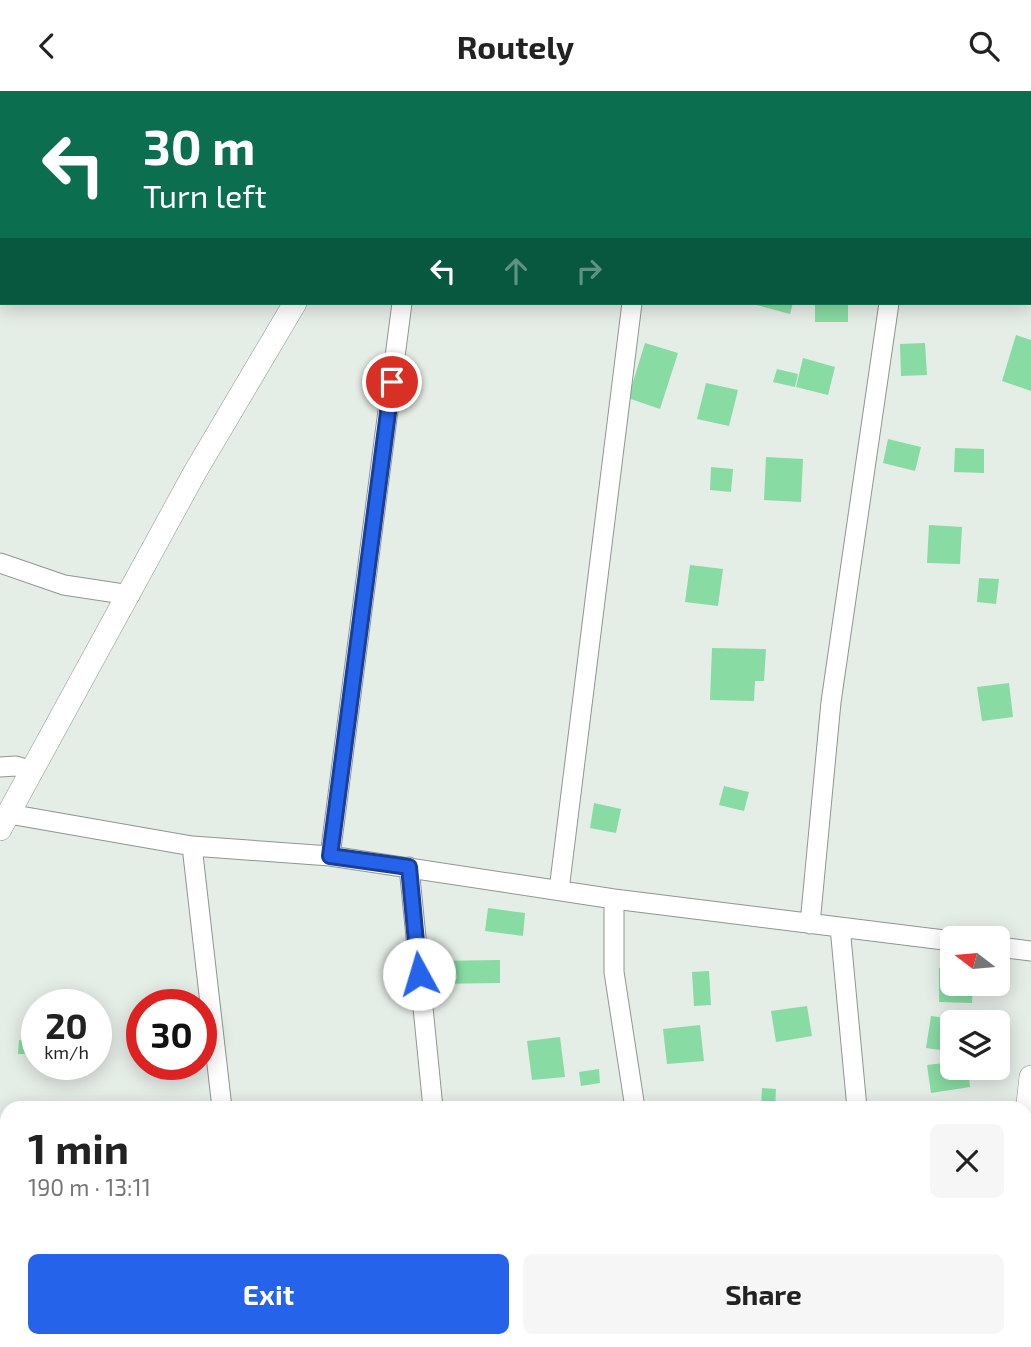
<!DOCTYPE html>
<html lang="en">
<head>
<meta charset="utf-8">
<style>
  :root { --surface:#fff; --page:#f6f6f6; --text:#222; --muted:#767676; --accent:#2563eb }
  body { margin:0; font-family:"Exo 2",sans-serif; background:var(--page); color:var(--text); height:100vh; display:flex; flex-direction:column; font-size:26px; white-space:nowrap }
  * { box-sizing:border-box; margin:0 }
  p { font-size:23px; color:var(--muted) }
  .icon { flex:none; width:38px; height:38px; fill:none; stroke:currentColor; stroke-width:2; stroke-linecap:round; stroke-linejoin:round }
  .map { position:relative; flex:1; overflow:hidden }
  .panel { position:absolute; left:0px; top:1010px; width:1032px; height:247px; display:flex; flex-direction:column; background:var(--surface); border-radius:21px 21px 0 0; box-shadow:0 4px 18px #0003 }
  .panel>* { flex:none }
  .top-card { position:absolute; left:0px; top:0px; width:1032px; height:214px; box-shadow:0 4px 18px #0003; background:#0b6e4f; color:#fff; overflow:hidden }
  .needle { width:46px; rotate:286deg }
  .controls { position:absolute; left:940px; top:835px; display:grid; gap:14px }
  .controls a { display:grid; place-items:center; width:70px; height:70px; border-radius:10px; background:var(--surface); box-shadow:0 4px 18px #0003; font-size:35px }
  .speed { position:absolute; left:21px; top:898px; display:flex; gap:14px; font-size:35px; font-weight:700; text-align:center }
  .speed>* { display:grid; place-content:center; width:91px; height:91px; border-radius:50%; background:var(--surface); box-shadow:0 4px 18px #0003; line-height:1 }
  .speed small { font-size:18px; font-weight:400 }
  .speed .limit { border:10px solid #d22; background:#fff; color:#111 }
  .pin { position:absolute; display:grid; place-items:center; width:60px; height:60px; color:#fff; margin:-30px; border:4px solid #fff; border-radius:50%; box-shadow:0 2px 7px #0007 }
  .me { position:absolute; width:77px; margin:-38px; rotate:354deg; stroke-linejoin:round; filter:drop-shadow(0 0 5px #0008) }
  .turn { display:flex; align-items:center; gap:24px; height:147px; padding:0 28px; font-size:32px }
  .turn .icon { width:91px; height:91px; stroke-width:2.5 }
  .turn b { display:block; font-size:49px; line-height:60px }
  .lanes { display:flex; align-items:center; height:66px; padding:0 28px; background:#0003; justify-content:center; gap:35px; direction:ltr }
  .lanes .off { opacity:.35 }
  .round { display:grid; place-items:center; flex:none; width:74px; height:74px; border-radius:10px; background:var(--page) }
  .head { display:flex; align-items:center; justify-content:space-between; height:119px; padding:0 28px }
  h1 { font-size:42px; font-weight:700; line-height:52px }
  .button { display:flex; gap:14px; margin-top:auto; padding:14px 28px }
  .button a { flex:1; height:80px; border-radius:10px; background:var(--accent); color:#fff; font-size:28px; font-weight:700; line-height:80px; text-align:center }
  .button a+a { background:var(--page); color:var(--text) }
  header { display:flex; justify-content:space-between; align-items:center; height:91px; padding:0 28px; background:var(--surface); font-size:32px; font-weight:700 }
  .map>svg:first-child { display:block }
</style>
</head>
<body>
<header><svg class="icon" aria-label="back" viewBox="0 0 24 24"><path d="M15 5l-7 7 7 7"/></svg>Routely<svg class="icon" aria-label="search" viewBox="0 0 24 24"><circle cx="10" cy="10" r="6"/><path d="M15 15l6 6"/></svg></header>
<div class="map">
<svg width="1031" height="1256" viewBox="0 0 1031 1256">
  <rect width="100%" height="100%" fill="#e5ede7"/>
  <!-- building -->
  <path fill="#88dba3" d="M 749,212 L 793,212 L 790,223 Z
    M 815,212 L 848,212 L 848,231 L 815,231 Z
    M 1016,244 L 1031,249 L 1031,300 L 1002,290 Z
    M 645,252 L 678,262 L 660,318 L 628,307 Z
    M 925,252 L 927,284 L 901,285 L 900,253 Z
    M 803,267 L 835,276 L 828,304 L 796,296 Z
    M 777,278 L 798,283 L 795,296 L 773,291 Z
    M 706,292 L 738,299 L 729,335 L 697,328 Z
    M 888,348 L 921,356 L 915,380 L 883,372 Z
    M 955,357 L 984,358 L 984,382 L 954,381 Z
    M 766,366 L 803,368 L 801,411 L 764,409 Z
    M 711,376 L 733,378 L 731,401 L 710,399 Z
    M 929,434 L 962,436 L 960,473 L 927,472 Z
    M 690,474 L 723,478 L 718,515 L 685,511 Z
    M 979,487 L 999,488 L 996,513 L 977,511 Z
    M 712,557 L 766,558 L 764,590 L 755,590 L 754,610 L 710,609 Z
    M 1009,592 L 1013,626 L 982,630 L 977,596 Z
    M 724,695 L 749,701 L 744,720 L 719,714 Z
    M 594,712 L 621,718 L 616,742 L 590,737 Z
    M 488,817 L 525,822 L 523,845 L 485,840 Z
    M 500,869 L 500,892 L 432,893 L 432,870 Z
    M 939,877 L 952,877 L 952,892 L 973,892 L 972,912 L 939,911 Z
    M 709,880 L 711,914 L 694,915 L 692,881 Z
    M 807,915 L 812,945 L 776,951 L 771,920 Z
    M 931,925 L 945,927 L 940,959 L 926,957 Z
    M 700,934 L 704,970 L 667,973 L 663,938 Z
    M 560,946 L 565,986 L 532,989 L 527,950 Z
    M 19,949 L 29,950 L 28,963 L 18,963 Z
    M 952,971 L 952,976 L 968,976 L 970,996 L 931,1002 L 927,974 Z
    M 599,978 L 600,992 L 581,995 L 579,981 Z
    M 762,997 L 776,998 L 775,1017 L 761,1017 Z"/>
  <g fill="none" stroke-linecap="round" stroke-linejoin="round">
    <defs>
      <path id="minor" d="M 657,2 L 657,0
        M 0,31 L 2,32
        M 0,472 L 64,494 L 130,504
        M 0,676 L 16,675 L 33,680
        M 9,723 L 192,755 L 330,765 L 614,808 L 952,850
        M 192,755 L 222,1017
        M 330,765 L 402,212
        M 409,776 L 433,1017
        M 559,799 L 632,212
        M 614,808 L 614,881 L 635,1017
        M 810,833 L 831,611 L 889,212
        M 840,836 L 857,1017
        M 998,856 L 1031,860
        M 250,1250 L 251,1256
        M 457,1250 L 458,1256
        M 650,1250 L 651,1256
        M 892,1250 L 896,1256
        M 920,1250 L 931,1256"/>
      <path id="tertiary" d="M 420,2 L 421,0
        M 0,738 L 195,381 L 295,212
        M 1026,1030 L 1031,986
        M 997,1256 L 998,1250"/>
    </defs>
    <!-- minor casing -->
    <use href="#minor" stroke="#8f9691" stroke-width="21"/>
    <!-- tertiary casing -->
    <use href="#tertiary" stroke="#8f9691" stroke-width="24"/>
    <!-- minor -->
    <use href="#minor" stroke="#fff" stroke-width="19"/>
    <!-- tertiary -->
    <use href="#tertiary" stroke="#fff" stroke-width="23"/>
  </g>
  <g fill="none" stroke-linecap="round" stroke-linejoin="round">
    <defs>
      <path id="route" d="M 392,291 L 330,765 L 409,776 L 419,883"/>
    </defs>
    <!-- route casing -->
    <use href="#route" stroke="#184099" stroke-width="18"/>
    <!-- route -->
    <use href="#route" stroke="#2563eb" stroke-width="12"/>
  </g>
</svg>
<div class="controls">
<a><svg class="needle" viewBox="-14 -14 28 28"><path d="M0-13l5 13h-10z" fill="#e53935"/><path d="M0 13l5-13h-10z" fill="#767676"/></svg></a>
<a><svg class="icon" aria-label="layers" viewBox="0 0 24 24"><path d="M12 4l9 5-9 5-9-5zM3 14l9 5 9-5"/></svg></a>
</div>
<div class="speed"><div>20<small>km/h</small></div><div class="limit">30</div></div>
<div class="pin" style="left:392px;top:291px;background:#d93025"><svg class="icon" aria-label="arrive" viewBox="0 0 24 24"><path d="M6 21V4h12l-3 4 3 4H6"/></svg></div>
<svg class="me" style="left:419px;top:883px" viewBox="-20 -20 40 40"><circle r="19" fill="#fff"/><path d="M0-13L10 11 0 6-10 11z" fill="#2563eb"/></svg>
<div class="top-card">
<div class="turn"><svg class="icon" aria-label="left" viewBox="0 0 24 24"><path d="M17 20v-9H6M10 6l-5 5 5 5"/></svg><div><b>30 m</b>Turn left</div></div>
<div class="lanes"><svg class="icon" aria-label="left" viewBox="0 0 24 24"><path d="M17 20v-9H6M10 6l-5 5 5 5"/></svg><svg class="icon off" aria-label="ahead" viewBox="0 0 24 24"><path d="M12 20V5M6 11l6-6 6 6"/></svg><svg class="icon off" aria-label="right" viewBox="0 0 24 24"><path d="M7 20v-9h11M14 6l5 5-5 5"/></svg></div>
</div>
<section class="panel">
<div class="head"><div><h1>1 min</h1><p>190 m · 13:11</p></div><a class="round"><svg class="icon" aria-label="close" viewBox="0 0 24 24"><path d="M6 6l12 12M18 6L6 18"/></svg></a></div>
<div class="button"><a>Exit</a><a>Share</a></div>
</section>
</div>
</body>
</html>
